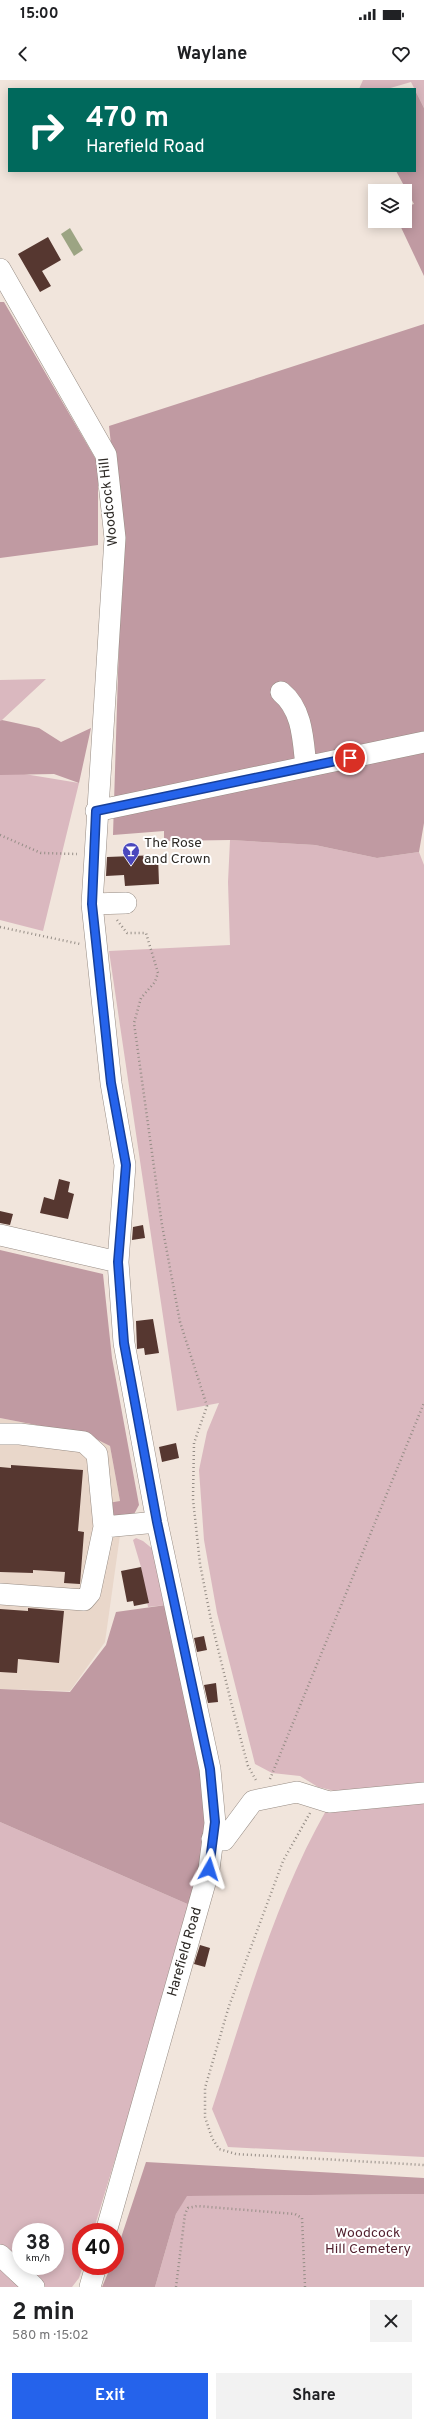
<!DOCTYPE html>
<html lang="en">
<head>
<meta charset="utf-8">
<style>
  :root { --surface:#fff; --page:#f2f2f2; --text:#202124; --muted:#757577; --accent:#2563eb }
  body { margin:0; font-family:Overpass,sans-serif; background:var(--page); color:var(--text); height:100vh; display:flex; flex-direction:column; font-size:15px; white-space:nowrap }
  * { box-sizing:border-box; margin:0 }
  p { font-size:13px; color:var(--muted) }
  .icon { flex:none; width:22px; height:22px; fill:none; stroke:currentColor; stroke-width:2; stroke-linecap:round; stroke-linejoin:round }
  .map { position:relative; height:2207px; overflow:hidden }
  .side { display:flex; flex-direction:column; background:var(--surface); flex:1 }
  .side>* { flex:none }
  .guide { position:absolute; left:8px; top:8px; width:408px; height:84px; border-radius:0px; box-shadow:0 2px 10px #0003; background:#00695c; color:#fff; overflow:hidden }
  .tools { position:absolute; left:368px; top:104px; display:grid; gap:8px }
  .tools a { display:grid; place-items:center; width:44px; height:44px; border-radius:0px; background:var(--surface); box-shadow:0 2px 10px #0003; font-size:20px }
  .speed { position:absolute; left:12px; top:2143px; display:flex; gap:8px; font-size:20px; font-weight:700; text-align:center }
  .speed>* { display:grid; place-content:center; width:52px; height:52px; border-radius:50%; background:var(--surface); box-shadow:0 2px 10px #0003; line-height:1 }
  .speed small { font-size:10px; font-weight:400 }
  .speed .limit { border:6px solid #d22; background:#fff; color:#111 }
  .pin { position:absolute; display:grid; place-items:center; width:34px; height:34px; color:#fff; margin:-17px; border:2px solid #fff; border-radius:50%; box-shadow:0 1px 4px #0007 }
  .me { position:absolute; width:44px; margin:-22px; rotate:6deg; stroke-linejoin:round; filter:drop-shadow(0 0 3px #0008) }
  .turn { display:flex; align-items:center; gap:14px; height:84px; padding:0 12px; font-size:18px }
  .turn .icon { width:52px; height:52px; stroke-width:2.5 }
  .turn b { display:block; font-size:28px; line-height:34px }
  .round { display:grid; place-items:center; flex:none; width:42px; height:42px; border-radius:0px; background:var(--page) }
  .summary { display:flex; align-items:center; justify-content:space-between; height:68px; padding:0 12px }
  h1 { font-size:24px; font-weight:700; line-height:30px }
  .button { display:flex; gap:8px; margin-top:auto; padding:8px 12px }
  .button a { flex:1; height:46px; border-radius:0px; background:var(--accent); color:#fff; font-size:16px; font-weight:700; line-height:46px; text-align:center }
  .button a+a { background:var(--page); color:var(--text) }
  .status { display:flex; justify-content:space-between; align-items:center; height:28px; padding:0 20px; background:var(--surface); direction:ltr }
  .status svg { height:11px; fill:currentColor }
  header { display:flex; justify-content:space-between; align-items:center; height:52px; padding:0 12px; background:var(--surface); font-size:18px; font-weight:700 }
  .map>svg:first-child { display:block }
</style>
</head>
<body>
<div class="status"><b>15:00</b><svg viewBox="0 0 49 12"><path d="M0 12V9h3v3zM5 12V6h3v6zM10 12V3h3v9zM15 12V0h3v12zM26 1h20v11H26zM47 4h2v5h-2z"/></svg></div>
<header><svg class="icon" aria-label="back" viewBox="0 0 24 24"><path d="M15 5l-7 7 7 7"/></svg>Waylane<svg class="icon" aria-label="heart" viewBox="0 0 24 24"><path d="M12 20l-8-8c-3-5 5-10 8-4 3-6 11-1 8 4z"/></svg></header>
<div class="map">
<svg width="424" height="2207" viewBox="0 0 424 2207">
  <rect width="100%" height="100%" fill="#f1e5dc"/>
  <!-- built -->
  <path fill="#e9d7ca" d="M 0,1338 L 88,1355 L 110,1366 L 121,1426 L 121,1448 L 105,1562 L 70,1611 L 0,1609 Z"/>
  <!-- green -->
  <path fill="#dab8bf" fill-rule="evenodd" d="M 363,0 L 424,0 L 424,28 L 411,2 L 387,9 L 359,9 Z
    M 46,599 L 2,640 L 0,642 L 0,600 Z
    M 0,690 L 79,703 L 43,851 L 0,840 Z
    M 230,760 L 315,765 L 377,778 L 419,772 L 424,785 L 424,1703 L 339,1712 L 318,1707 L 300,1696 L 272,1693 L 255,1684 L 217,1533 L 204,1460 L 199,1390 L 207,1352 L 219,1323 L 177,1331 L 109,871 L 230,865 L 228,802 Z
    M 136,1458 L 143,1461 L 154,1470 L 166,1525 L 148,1527 L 141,1487 L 133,1460 Z
    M 424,1718 L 424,2077 L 228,2067 L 212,2029 C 246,1927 274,1821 328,1727 Z
    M 0,1742 L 192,1826 L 93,2152 L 81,2152 L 81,2186 L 83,2186 L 79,2198 L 72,2207 L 0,2207 ZM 21,2152 L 55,2152 L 55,2186 L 21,2186 Z
    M 424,2114 L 424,2207 L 155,2207 L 176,2134 L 186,2116 Z"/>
  <!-- forest -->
  <path fill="#c09aa2" d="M 415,10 L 424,28 L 424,196 L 398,141 L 405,141 L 405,127 L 414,124 L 396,91 L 415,91 Z
    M 0,222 L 4,222 L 98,383 L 98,465 L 0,478 Z
    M 424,244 L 424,743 L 419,772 L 377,778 L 315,765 L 230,760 L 164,761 L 164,751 L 113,755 L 122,464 L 109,346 Z
    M 2,640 L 39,648 L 61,662 L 91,648 L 79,703 L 54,694 L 0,695 L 0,641 Z
    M 0,1170 L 103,1194 L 112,1278 L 139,1425 L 133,1436 L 113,1437 L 108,1423 L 120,1421 L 110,1366 L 88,1355 L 0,1338 Z
    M 166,1525 L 204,1704 L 207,1745 L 192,1826 L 0,1742 L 0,1609 L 70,1612 L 106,1565 L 116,1532 Z
    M 146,2082 L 424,2098 L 424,2114 L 187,2116 L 176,2134 L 155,2207 L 102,2207 L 111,2186 L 115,2186 L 115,2176 Z"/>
  <!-- water -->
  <path fill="#9ca483" d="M 70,148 L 83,170 L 74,176 L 61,154 Z"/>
  <!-- building -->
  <path fill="#563730" d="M 48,157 L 61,180 L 42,191 L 51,206 L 40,212 L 18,174 Z
    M 158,775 L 159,804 L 125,806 L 124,795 L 106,796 L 107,777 Z
    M 59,1099 L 70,1102 L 68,1112 L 74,1114 L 68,1139 L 40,1133 L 44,1117 L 54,1120 Z
    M 0,1131 L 13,1134 L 10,1145 L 0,1143 Z
    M 143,1145 L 145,1158 L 132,1160 L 133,1147 Z
    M 153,1239 L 159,1273 L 145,1275 L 144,1268 L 137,1269 L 136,1241 Z
    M 176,1363 L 179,1378 L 162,1382 L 159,1367 Z
    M 11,1385 L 83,1390 L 78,1451 L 84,1452 L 80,1504 L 64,1503 L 65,1492 L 33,1490 L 33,1493 L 0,1492 L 0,1387 L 11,1388 Z
    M 141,1487 L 149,1523 L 134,1526 L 133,1521 L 127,1522 L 121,1491 Z
    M 28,1528 L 64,1531 L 59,1583 L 18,1579 L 17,1593 L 0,1592 L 0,1529 L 28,1531 Z
    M 204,1556 L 207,1570 L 197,1572 L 194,1558 Z
    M 216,1603 L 218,1622 L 208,1623 L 204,1605 Z
    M 200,1865 L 210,1868 L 205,1887 L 194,1884 Z"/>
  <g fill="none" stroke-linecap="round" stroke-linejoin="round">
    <defs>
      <path id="minor" d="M 0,189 L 106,375 L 115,458 L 92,824 L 111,1003 L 125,1085 L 118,1182 L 124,1263 L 157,1442 L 210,1689 L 215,1743 L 209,1789 L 106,2152
        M 281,612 C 303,630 303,660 306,687
        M 96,731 L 424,662
        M 92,824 L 126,823
        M 0,1155 L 118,1182
        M 0,1354 L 20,1354 L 84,1362 L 97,1374 L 104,1447 L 157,1442
        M 0,1514 L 84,1520 L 90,1513 L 104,1447
        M 212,1759 L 224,1760 L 253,1721 L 297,1712 L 329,1722 L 424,1713
        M 0,2175 L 34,2207
        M 90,2207 L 96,2186"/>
    </defs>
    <!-- minor casing -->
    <use href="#minor" stroke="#978c84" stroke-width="22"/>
    <!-- path -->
    <path stroke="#958d86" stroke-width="2.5" stroke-dasharray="1 3" stroke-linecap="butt" d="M 0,755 L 41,773 L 77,774
      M 117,840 L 127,853 L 146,853 L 158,893 L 155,902 L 141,918 L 134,943 L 162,1145 L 180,1242 L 207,1326 L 194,1363 L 193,1419 L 200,1484 L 211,1540 L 232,1626 L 248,1686 L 257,1702
      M 0,847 L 80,864
      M 270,1699 L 424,1323
      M 310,1733 L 283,1781 L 229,1926 L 205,2008 L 205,2037 L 212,2058 L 219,2069 L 236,2074 L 424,2085
      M 176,2207 L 185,2134 L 188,2128 L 197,2126 L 295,2134 L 302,2138 L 305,2207"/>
    <!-- minor -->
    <use href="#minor" stroke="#fff" stroke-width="21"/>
  </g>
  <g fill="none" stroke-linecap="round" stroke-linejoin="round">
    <defs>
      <path id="route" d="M 209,1789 L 215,1742 L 210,1689 L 157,1442 L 124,1263 L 118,1182 L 126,1085 L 111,1003 L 92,824 L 96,731 L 350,678"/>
    </defs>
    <!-- route casing -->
    <use href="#route" stroke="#184099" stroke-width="10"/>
    <!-- route -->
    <use href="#route" stroke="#2563eb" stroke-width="7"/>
  </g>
  <!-- icons -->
  <defs>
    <symbol id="bar-pin" viewBox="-11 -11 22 30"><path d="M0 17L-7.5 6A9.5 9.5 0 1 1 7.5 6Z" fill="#4a47bd" stroke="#fff"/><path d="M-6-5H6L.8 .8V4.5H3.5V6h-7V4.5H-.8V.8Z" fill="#fff"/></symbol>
  </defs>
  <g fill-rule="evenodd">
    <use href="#bar-pin" x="121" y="761" width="20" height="27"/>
  </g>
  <g text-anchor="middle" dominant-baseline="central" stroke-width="4" stroke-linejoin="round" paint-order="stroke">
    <!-- street labels -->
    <g font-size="14" fill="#2f2b27" stroke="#fff">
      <text transform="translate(109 422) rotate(-96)">Woodcock Hill</text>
      <text transform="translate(185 1872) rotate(-74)">Harefield Road</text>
    </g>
    <!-- poi labels -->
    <g font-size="14" fill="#2f2b27" stroke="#fff" text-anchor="start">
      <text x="144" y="763">The Rose<tspan x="144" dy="16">and Crown</tspan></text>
    </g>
    <!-- park labels -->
    <g font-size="14" fill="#511f2d" stroke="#fff">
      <text x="368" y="2153">Woodcock<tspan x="368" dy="16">Hill Cemetery</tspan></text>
    </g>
  </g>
</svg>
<div class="tools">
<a><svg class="icon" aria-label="layers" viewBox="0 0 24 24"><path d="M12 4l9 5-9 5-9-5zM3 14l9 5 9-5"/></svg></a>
</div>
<div class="speed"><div>38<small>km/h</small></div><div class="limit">40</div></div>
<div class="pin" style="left:350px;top:678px;background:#d93025"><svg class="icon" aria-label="arrive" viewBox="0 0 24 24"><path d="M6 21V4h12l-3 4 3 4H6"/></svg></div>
<svg class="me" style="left:209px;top:1789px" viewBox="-20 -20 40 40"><path d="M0-17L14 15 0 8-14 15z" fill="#2563eb" stroke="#fff" stroke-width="4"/></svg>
<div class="guide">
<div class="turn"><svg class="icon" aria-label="right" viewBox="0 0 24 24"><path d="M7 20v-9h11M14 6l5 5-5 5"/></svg><div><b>470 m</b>Harefield Road</div></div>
</div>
</div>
<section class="side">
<div class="summary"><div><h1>2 min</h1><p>580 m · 15:02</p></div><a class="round"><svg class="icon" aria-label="close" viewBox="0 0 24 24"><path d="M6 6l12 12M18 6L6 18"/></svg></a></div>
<div class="button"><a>Exit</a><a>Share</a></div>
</section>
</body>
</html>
